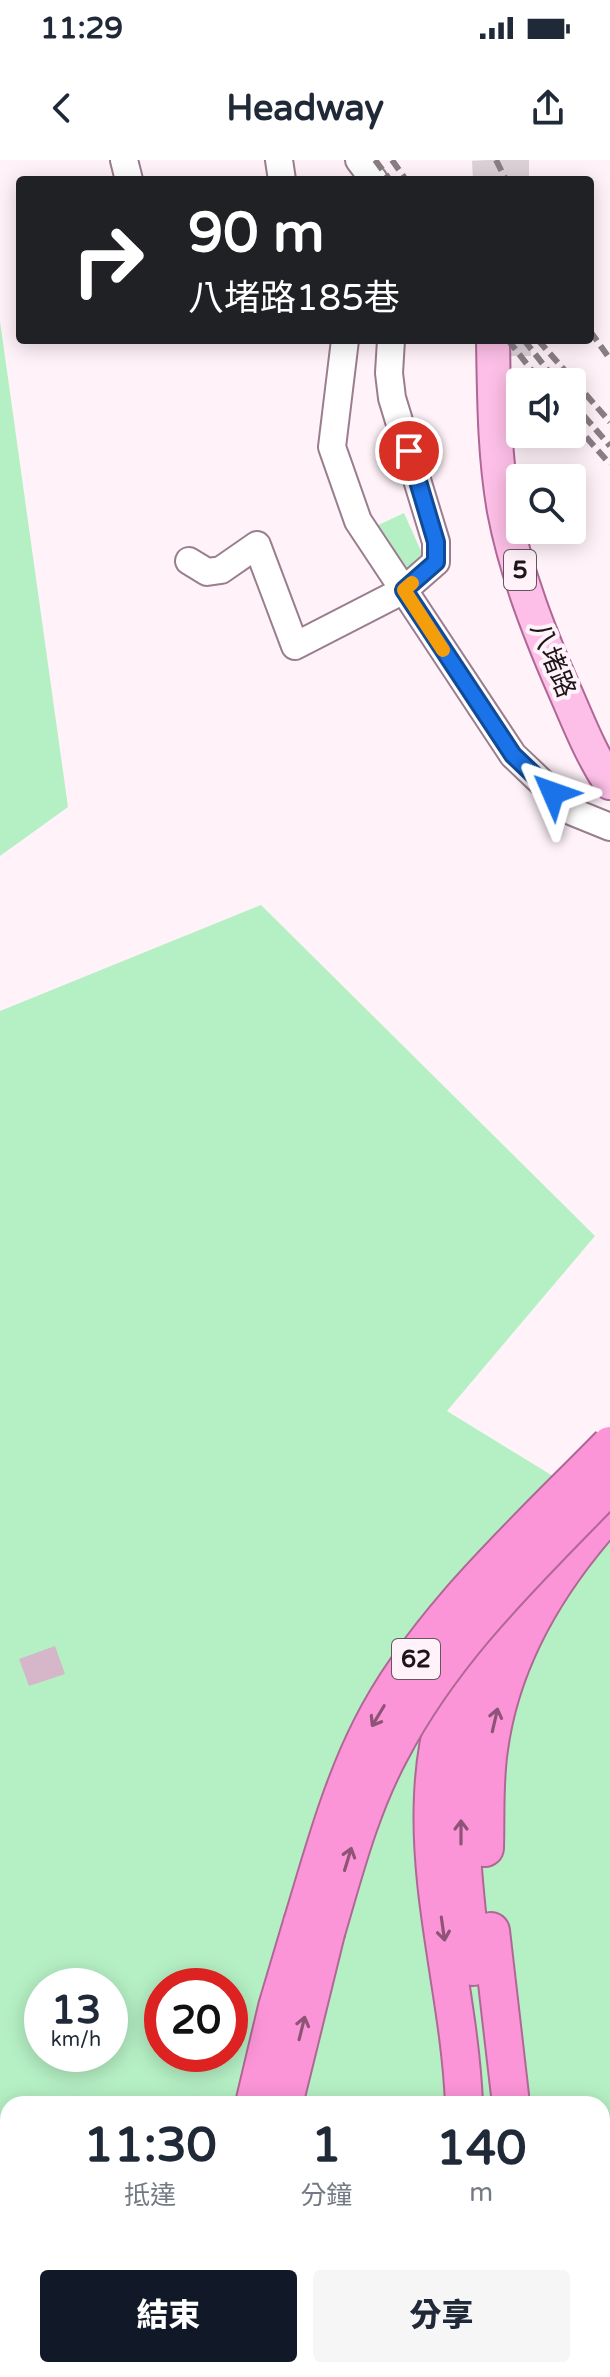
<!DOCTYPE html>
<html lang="zh-TW">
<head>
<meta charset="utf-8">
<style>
  :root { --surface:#fff; --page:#f6f6f7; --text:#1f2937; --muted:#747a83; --accent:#111827 }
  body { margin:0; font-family:"Varela Round","Noto Sans TC",sans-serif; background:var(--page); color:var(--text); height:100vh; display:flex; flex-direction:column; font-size:30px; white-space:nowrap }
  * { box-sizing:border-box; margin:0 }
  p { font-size:26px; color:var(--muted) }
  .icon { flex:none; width:44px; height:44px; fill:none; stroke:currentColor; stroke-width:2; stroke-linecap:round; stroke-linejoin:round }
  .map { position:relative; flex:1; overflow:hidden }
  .details { position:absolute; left:0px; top:1936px; width:610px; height:282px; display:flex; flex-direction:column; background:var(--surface); border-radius:24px 24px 0 0; box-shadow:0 4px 20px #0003 }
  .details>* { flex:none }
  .top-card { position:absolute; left:16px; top:16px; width:578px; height:168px; border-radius:8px; box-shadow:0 4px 20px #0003; background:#202124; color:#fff; overflow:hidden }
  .controls { position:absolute; left:506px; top:208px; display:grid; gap:16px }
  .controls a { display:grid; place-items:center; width:80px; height:80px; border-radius:8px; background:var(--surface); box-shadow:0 4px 20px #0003; font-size:40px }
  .speed { position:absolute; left:24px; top:1808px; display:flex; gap:16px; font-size:40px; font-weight:700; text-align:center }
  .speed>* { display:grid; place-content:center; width:104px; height:104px; border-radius:50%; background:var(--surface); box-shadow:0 4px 20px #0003; line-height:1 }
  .speed small { font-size:20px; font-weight:400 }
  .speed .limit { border:12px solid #d22; background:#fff; color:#111 }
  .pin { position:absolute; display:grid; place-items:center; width:68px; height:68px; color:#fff; margin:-34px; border:4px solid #fff; border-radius:50%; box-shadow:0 2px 8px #0007 }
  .me { position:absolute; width:88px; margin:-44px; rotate:313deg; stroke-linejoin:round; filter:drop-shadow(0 0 6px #0008) }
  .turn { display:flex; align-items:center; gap:28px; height:168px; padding:0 40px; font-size:36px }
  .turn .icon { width:104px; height:104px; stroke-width:2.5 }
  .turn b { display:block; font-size:56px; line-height:68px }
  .eta { display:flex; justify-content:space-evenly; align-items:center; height:136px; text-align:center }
  .eta b { font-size:48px; font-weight:800; line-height:56px }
  .primary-button { display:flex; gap:16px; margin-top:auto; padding:16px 40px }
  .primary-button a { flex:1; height:92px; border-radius:8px; background:var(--accent); color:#fff; font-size:32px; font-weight:800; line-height:92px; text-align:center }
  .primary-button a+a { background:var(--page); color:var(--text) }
  .status { display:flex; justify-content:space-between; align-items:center; height:56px; padding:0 40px; background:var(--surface); direction:ltr }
  .status svg { height:22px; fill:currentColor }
  header { display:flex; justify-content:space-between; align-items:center; height:104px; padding:0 40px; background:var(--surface); font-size:36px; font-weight:800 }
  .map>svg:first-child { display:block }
</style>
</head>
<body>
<div class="status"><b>11:29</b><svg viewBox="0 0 49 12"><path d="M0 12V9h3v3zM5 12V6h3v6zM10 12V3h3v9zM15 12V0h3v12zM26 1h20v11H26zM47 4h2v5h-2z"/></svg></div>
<header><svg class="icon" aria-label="back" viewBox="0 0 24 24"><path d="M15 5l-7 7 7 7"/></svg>Headway<svg class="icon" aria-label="share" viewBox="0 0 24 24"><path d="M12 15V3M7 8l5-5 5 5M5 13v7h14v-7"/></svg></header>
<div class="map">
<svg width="610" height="2217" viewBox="0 0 610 2217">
  <rect width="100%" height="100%" fill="#fff2f9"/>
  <!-- green -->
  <path fill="#b5f0c4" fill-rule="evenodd" d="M 0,161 L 68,647 L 0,696 Z
    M 404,353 L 425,400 L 394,415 L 372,368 Z
    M 261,745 L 595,1076 L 447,1251 L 610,1351 L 610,2216 L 575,2210 L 602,2210 L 602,1944 L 8,1944 L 8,2144 L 0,2145 L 0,851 ZM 42,1826 L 110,1826 L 110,1894 L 42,1894 ZM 162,1826 L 230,1826 L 230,1894 L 162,1894 Z"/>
  <!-- building -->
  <path fill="#d6b6c9" d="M 55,1486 L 65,1514 L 29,1526 L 19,1499 Z"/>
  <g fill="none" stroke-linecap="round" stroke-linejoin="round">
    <!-- major-tunnel -->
    <path stroke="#ddd1d8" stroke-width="32" stroke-dasharray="32 16" stroke-linecap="butt" d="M 488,0 L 489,20
      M 513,0 L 513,20
      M 515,180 L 515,196"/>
    <defs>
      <path id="minor" d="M 124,0 L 129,20
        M 279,0 L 282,20
        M 359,0 L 374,20
        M 345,180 L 332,287 L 358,361 L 513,595 L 573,652 L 610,667
        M 189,401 L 207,412 L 221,410 L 257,385 L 295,486 L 404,430 L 436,402 L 436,382 L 392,238 L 389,213 L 391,180"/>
      <path id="major" d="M 493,180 C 494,237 494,294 504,351 C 516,414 541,477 567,536 C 580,566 592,596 610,623"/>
      <path id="highway" d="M 485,1688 C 486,1655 484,1622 489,1589 C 501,1498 549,1419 610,1352
        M 491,1771 L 511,1944
        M 473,1807 C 463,1719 451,1631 472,1544 C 482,1500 504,1459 523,1419
        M 254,1944 L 277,1847 L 302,1763
        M 284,1944 L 326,1773
        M 464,1944 C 460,1841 428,1739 433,1636 C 435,1582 450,1526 472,1477
        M 118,2217 L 123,2210
        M 153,2217 L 157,2210
        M 186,2217 L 190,2210
        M 436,2217 L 438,2210
        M 495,2217 L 497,2210"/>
    </defs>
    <!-- minor casing -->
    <use href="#minor" stroke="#9a7d8e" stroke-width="30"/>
    <!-- major casing -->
    <use href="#major" stroke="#af6895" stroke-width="36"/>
    <!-- highway casing -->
    <use href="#highway" stroke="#af6895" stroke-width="40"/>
    <!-- minor -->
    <use href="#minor" stroke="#fff" stroke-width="26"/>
    <!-- major -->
    <use href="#major" stroke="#fdbfe7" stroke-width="32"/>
    <!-- highway -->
    <use href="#highway" stroke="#fc95d7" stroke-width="36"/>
    <!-- rail -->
    <path stroke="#8a7e85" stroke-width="6" stroke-dasharray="12 6" stroke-linecap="butt" d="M 375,0 L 390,20
      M 392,0 L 406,20
      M 496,0 L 506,20
      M 590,171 L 610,199
      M 508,180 L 541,222
      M 524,180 L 557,222
      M 538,180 L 610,262
      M 572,242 L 610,286
      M 586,277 L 610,304"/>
    <defs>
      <path id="highway-bridge" d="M 302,1763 C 322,1698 340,1629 371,1568 C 424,1462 528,1369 610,1285
        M 326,1773 C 344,1712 360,1648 391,1591 C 445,1487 529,1409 610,1325"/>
    </defs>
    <!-- highway-bridge casing -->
    <use href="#highway-bridge" stroke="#af6895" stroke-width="40" stroke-linecap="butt"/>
    <!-- highway-bridge -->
    <use href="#highway-bridge" stroke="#fc95d7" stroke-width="36"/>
  </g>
  <!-- one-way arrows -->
  <defs><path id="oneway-shaft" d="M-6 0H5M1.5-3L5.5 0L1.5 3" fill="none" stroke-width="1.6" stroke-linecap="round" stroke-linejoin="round" transform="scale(2)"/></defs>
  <g stroke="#8e5478">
    <use href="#oneway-shaft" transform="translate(378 1556) rotate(121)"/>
    <use href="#oneway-shaft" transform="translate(495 1560) rotate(-77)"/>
    <use href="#oneway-shaft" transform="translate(461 1672) rotate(-90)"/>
    <use href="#oneway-shaft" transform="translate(348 1699) rotate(-73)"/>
    <use href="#oneway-shaft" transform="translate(443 1769) rotate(82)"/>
    <use href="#oneway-shaft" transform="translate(302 1868) rotate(-76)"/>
  </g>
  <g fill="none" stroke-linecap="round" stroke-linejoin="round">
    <defs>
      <path id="route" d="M 409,291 L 436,382 L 436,402 L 404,430 L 513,595 L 553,633"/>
    </defs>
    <!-- route casing -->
    <use href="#route" stroke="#114b97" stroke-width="20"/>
    <!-- route -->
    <use href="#route" stroke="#1a73e8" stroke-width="14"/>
    <!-- slow -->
    <path stroke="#f59e0b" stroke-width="14" d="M 412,423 L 404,430 L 443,490"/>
  </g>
  <g text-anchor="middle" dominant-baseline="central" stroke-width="8" stroke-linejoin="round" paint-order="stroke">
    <!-- shield labels -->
    <g fill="#fff2f9" stroke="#62575d" stroke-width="2">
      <rect x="504" y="390" width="32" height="40" rx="6"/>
      <rect x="392" y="1479" width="48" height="40" rx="6"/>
    </g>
    <g font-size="24" font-weight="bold" fill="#1f141a">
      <text x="520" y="410">5</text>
      <text x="416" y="1499">62</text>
    </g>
    <!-- street labels -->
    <g font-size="26" fill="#1f141a" stroke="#fff2f9">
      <text transform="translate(553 500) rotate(68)">八堵路</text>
    </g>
  </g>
</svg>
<div class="controls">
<a><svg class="icon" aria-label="sound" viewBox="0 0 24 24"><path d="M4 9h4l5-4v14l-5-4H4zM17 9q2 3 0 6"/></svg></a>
<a><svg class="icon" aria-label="search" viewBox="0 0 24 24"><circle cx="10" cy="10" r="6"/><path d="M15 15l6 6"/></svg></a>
</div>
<div class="speed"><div>13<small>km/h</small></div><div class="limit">20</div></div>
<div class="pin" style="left:409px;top:291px;background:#d93025"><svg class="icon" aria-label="arrive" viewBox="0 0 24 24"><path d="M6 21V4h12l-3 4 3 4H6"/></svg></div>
<svg class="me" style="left:553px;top:633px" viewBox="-20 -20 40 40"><path d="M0-17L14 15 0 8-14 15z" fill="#1a73e8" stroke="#fff" stroke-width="4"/></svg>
<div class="top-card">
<div class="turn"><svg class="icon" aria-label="right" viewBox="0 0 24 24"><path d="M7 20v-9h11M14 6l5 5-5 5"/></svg><div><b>90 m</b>八堵路185巷</div></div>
</div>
<section class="details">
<div class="eta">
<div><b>11:30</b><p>抵達</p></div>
<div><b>1</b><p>分鐘</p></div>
<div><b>140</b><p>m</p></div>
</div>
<div class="primary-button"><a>結束</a><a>分享</a></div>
</section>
</div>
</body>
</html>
